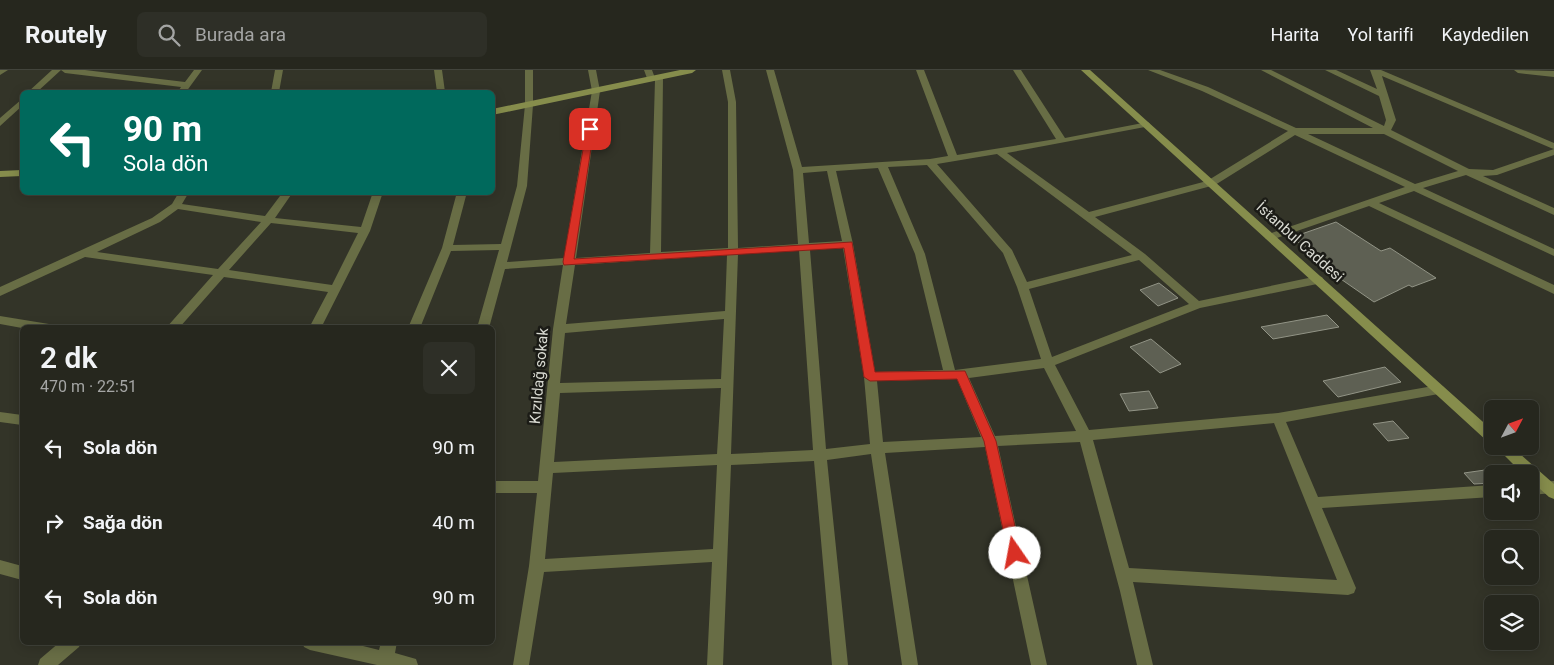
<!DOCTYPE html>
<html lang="tr">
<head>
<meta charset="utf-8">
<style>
  :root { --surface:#26271e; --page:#2e2f27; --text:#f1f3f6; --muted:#a4a5a4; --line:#42443c }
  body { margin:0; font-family:Roboto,sans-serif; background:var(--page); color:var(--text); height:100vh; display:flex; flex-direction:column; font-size:19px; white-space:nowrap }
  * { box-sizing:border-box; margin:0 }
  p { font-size:16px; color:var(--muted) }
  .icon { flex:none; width:28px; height:28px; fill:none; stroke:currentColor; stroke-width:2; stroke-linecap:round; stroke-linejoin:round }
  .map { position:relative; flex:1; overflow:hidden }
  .sheet { position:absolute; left:20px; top:255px; width:475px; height:320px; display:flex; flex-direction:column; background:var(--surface); border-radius:8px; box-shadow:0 2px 12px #0003,0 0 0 1px var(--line) }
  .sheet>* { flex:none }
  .hud { position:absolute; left:20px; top:20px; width:475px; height:105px; border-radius:8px; box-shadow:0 2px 12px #0003,0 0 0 1px var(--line); background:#00695c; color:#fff; overflow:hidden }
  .needle { width:32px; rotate:49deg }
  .buttons { position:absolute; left:1484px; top:330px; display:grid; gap:10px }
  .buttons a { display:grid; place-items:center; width:55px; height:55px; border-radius:8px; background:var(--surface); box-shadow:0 2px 12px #0003,0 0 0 1px var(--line); font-size:25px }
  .pin { position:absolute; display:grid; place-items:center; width:42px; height:42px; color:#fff; margin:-21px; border-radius:10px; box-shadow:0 2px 8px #0006 }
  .me { position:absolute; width:55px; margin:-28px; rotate:348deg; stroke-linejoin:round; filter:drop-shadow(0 0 4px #0008) }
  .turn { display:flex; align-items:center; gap:18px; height:105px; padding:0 20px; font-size:22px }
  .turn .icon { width:65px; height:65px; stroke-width:2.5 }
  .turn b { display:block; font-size:35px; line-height:42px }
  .round { display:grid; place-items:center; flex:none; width:52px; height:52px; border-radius:8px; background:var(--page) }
  .headline { display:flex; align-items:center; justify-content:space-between; height:85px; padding:0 20px }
  h1 { font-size:30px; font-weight:600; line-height:38px }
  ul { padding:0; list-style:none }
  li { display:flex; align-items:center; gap:15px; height:75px; padding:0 20px }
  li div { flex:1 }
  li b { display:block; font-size:19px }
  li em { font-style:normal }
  header { display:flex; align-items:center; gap:30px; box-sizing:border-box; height:70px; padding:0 25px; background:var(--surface); border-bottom:1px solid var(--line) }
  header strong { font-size:24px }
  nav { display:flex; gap:28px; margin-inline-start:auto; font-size:18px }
  .search { width:350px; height:45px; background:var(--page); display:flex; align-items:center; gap:12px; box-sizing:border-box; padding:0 18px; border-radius:8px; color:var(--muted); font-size:19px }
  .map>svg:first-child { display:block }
</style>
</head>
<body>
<header>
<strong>Routely</strong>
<div class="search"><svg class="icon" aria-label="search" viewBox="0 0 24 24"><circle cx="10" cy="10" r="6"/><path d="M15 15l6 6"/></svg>Burada ara</div>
<nav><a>Harita</a><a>Yol tarifi</a><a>Kaydedilen</a></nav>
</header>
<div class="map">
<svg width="1554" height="595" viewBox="0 0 1554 595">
  <rect width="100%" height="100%" fill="#333428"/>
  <!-- building -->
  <path fill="#5e6053" stroke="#929486" d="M 1336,152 L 1381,181 L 1390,178 L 1436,208 L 1412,217 L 1409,215 L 1374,232 L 1322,196 L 1293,167 Z
    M 1159,213 L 1178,228 L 1158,236 L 1140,220 Z
    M 1327,245 L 1339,257 L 1273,269 L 1261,257 Z
    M 1151,269 L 1181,294 L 1160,303 L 1130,277 Z
    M 1385,297 L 1401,312 L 1338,327 L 1323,311 Z
    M 1149,321 L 1158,338 L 1129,341 L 1120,324 Z
    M 1393,351 L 1409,368 L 1388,371 L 1373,354 Z
    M 1492,399 L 1492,413 L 1474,414 L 1464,403 Z"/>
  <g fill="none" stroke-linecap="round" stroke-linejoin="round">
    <!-- street -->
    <path fill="#686d45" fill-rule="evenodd" d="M 0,0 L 8,0 L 0,5 Z
      M 52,0 L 85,0 L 185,12 L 194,0 L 202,0 L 186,22 L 183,22 L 179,20 L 181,17 L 65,3 L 61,0 L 37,22 L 28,22 Z
      M 275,0 L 283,0 L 279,22 L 271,22 Z
      M 434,0 L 442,0 L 445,22 L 437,22 Z
      M 525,0 L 533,0 L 533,35 L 527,116 L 507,192 L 564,188 L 592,21 L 588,0 L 596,0 L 600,21 L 576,188 L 650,183 L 655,10 L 648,11 L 644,0 L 652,0 L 655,8 L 659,5 L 663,8 L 661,182 L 728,178 L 728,32 L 722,0 L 730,0 L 736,32 L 738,178 L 798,174 L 793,100 L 766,0 L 774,0 L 802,97 L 930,89 L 948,86 L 916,0 L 924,0 L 957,85 L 1056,69 L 1013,0 L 1021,0 L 1065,68 L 1148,52 L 1150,54 L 1145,57 L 1007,83 L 1089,142 L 1207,111 L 1288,61 L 1202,21 L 1148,0 L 1160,0 L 1208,17 L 1296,58 L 1373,58 L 1261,0 L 1271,0 L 1384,56 L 1386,50 L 1379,26 L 1325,0 L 1336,0 L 1377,19 L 1370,0 L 1381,0 L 1554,73 L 1554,79 L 1551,78 L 1382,6 L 1396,50 L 1391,60 L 1469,99 L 1493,100 L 1554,79 L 1554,85 L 1497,105 L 1483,106 L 1554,138 L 1554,145 L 1466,105 L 1423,118 L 1554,179 L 1554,186 L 1414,121 L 1379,133 L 1554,215 L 1554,224 L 1369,136 L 1274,169 L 1266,169 L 1265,167 L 1266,165 L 1405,117 L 1295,65 L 1215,115 L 1095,147 L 1145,184 L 1199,231 L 1318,206 L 1322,207 L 1324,210 L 1322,213 L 1200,238 L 1055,295 L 1089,360 L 1278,343 L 1439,315 L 1444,317 L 1445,320 L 1444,323 L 1286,352 L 1318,427 L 1492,415 L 1492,427 L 1322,438 L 1356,518 L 1354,523 L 1348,525 L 1133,512 L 1153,595 L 1137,595 L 1120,521 L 1080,372 L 998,376 L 1047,595 L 1031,595 L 985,377 L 885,383 L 918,595 L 902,595 L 871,384 L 827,390 L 848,595 L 832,595 L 814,391 L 731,395 L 723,595 L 707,595 L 712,492 L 544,502 L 529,595 L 513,595 L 529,496 L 537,423 L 492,423 L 492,411 L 538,411 L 553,259 L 563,195 L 505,199 L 489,258 L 477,258 L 499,180 L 451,181 L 420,258 L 408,258 L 442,178 L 457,122 L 467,122 L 453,175 L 501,174 L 517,116 L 525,35 ZM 1308,64 L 1384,64 L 1458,101 L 1415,114 ZM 997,84 L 1132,185 L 1027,212 L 1012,180 L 937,94 ZM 927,95 L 1003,183 L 1017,217 L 1041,289 L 955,300 L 925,184 L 888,97 ZM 878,98 L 915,184 L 943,300 L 875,302 L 853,174 L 836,101 ZM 827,101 L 842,171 L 809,173 L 803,103 ZM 843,178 L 864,307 L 870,374 L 826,379 L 810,180 ZM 799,180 L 813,380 L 731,384 L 738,184 ZM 727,185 L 725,241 L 566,254 L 575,195 ZM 1139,190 L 1189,234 L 1052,287 L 1029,219 ZM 724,249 L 721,309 L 560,313 L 565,263 ZM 1044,298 L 1076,361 L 995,366 L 969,308 ZM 957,309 L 981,367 L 883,372 L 877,311 ZM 721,318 L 717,384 L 554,392 L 560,323 ZM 1274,353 L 1337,510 L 1129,498 L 1093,370 ZM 717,395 L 713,479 L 545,489 L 553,403 Z
      M 1514,0 L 1554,1 L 1554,7 L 1518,3 Z
      M 22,29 L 22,36 L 0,56 L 0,48 Z
      M 179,122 L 189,122 L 182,134 L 265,146 L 283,122 L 293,122 L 275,148 L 361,157 L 373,122 L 383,122 L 370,161 L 321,258 L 309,258 L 328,222 L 224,207 L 179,258 L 166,258 L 213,205 L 85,187 L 0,226 L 0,217 L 152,148 L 172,134 ZM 178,139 L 261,152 L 218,199 L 97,182 L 160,152 ZM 271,153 L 358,163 L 332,215 L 229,200 Z
      M 0,246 L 49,254 L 55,258 L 22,258 L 0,254 Z
      M 0,342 L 22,345 L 22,355 L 0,352 Z
      M 1554,411 L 1554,423 L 1530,425 L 1530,413 Z
      M 0,490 L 22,496 L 22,510 L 0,504 Z
      M 60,572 L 81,572 L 79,577 L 58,595 L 38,595 L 40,589 Z
      M 302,572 L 347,572 L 379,580 L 381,572 L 397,572 L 395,583 L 416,589 L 418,595 L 377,595 L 310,580 L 304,577 Z"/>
    <!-- secondary -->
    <path fill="#868d4c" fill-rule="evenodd" d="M 680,0 L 696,0 L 692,3 L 492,45 L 492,39 Z
      M 1081,0 L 1090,0 L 1492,360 L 1492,372 L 1487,371 Z
      M 22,100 L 22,106 L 0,107 L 0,101 Z
      M 1495,376 L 1511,376 L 1554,414 L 1554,429 L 1549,427 L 1530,410 L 1530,404 L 1523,404 Z"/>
  </g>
  <!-- route -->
  <path fill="#d93025" stroke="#8d1f18" d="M 587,57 L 594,59 L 574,189 L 852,172 L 875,302 L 965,301 L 996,371 L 1021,483 L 1019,487 L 1015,489 L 1010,487 L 1008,483 L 984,371 L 957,309 L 870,311 L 864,307 L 844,178 L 564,195 L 563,192 Z"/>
  <g text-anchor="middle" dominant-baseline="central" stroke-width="5" stroke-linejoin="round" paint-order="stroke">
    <!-- street labels -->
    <g font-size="15" fill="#d9dad2" stroke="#1b1b16">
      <text transform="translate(1300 172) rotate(42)">İstanbul Caddesi</text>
      <text transform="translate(539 306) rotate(-85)">Kızıldağ sokak</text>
    </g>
  </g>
</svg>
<div class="buttons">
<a><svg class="needle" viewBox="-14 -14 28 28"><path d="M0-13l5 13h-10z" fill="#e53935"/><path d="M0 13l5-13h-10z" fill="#a4a5a4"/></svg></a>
<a><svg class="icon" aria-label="sound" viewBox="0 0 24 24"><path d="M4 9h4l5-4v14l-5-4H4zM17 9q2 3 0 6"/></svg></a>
<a><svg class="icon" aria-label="search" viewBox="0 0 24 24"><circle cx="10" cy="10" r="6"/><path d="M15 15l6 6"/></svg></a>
<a><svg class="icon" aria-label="layers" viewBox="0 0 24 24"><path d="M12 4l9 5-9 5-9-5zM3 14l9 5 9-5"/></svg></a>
</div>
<div class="pin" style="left:590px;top:59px;background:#d93025"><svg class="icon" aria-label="arrive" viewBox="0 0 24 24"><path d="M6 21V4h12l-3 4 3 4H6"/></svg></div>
<svg class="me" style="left:1015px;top:483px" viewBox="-20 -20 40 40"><circle r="19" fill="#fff"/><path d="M0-13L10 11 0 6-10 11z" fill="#d93025"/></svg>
<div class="hud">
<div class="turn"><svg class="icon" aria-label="left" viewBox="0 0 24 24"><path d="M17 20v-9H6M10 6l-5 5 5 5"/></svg><div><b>90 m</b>Sola dön</div></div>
</div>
<section class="sheet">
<div class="headline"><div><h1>2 dk</h1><p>470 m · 22:51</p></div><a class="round"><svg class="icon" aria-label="close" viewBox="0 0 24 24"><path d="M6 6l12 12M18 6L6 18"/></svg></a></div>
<ul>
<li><svg class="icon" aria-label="left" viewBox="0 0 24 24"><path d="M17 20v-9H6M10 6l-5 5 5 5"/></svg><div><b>Sola dön</b></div><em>90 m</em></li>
<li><svg class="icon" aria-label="right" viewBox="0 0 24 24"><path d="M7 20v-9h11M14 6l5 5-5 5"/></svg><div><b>Sağa dön</b></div><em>40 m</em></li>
<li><svg class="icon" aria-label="left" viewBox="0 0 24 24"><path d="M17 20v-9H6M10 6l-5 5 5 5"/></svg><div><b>Sola dön</b></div><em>90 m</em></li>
</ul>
</section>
</div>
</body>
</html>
